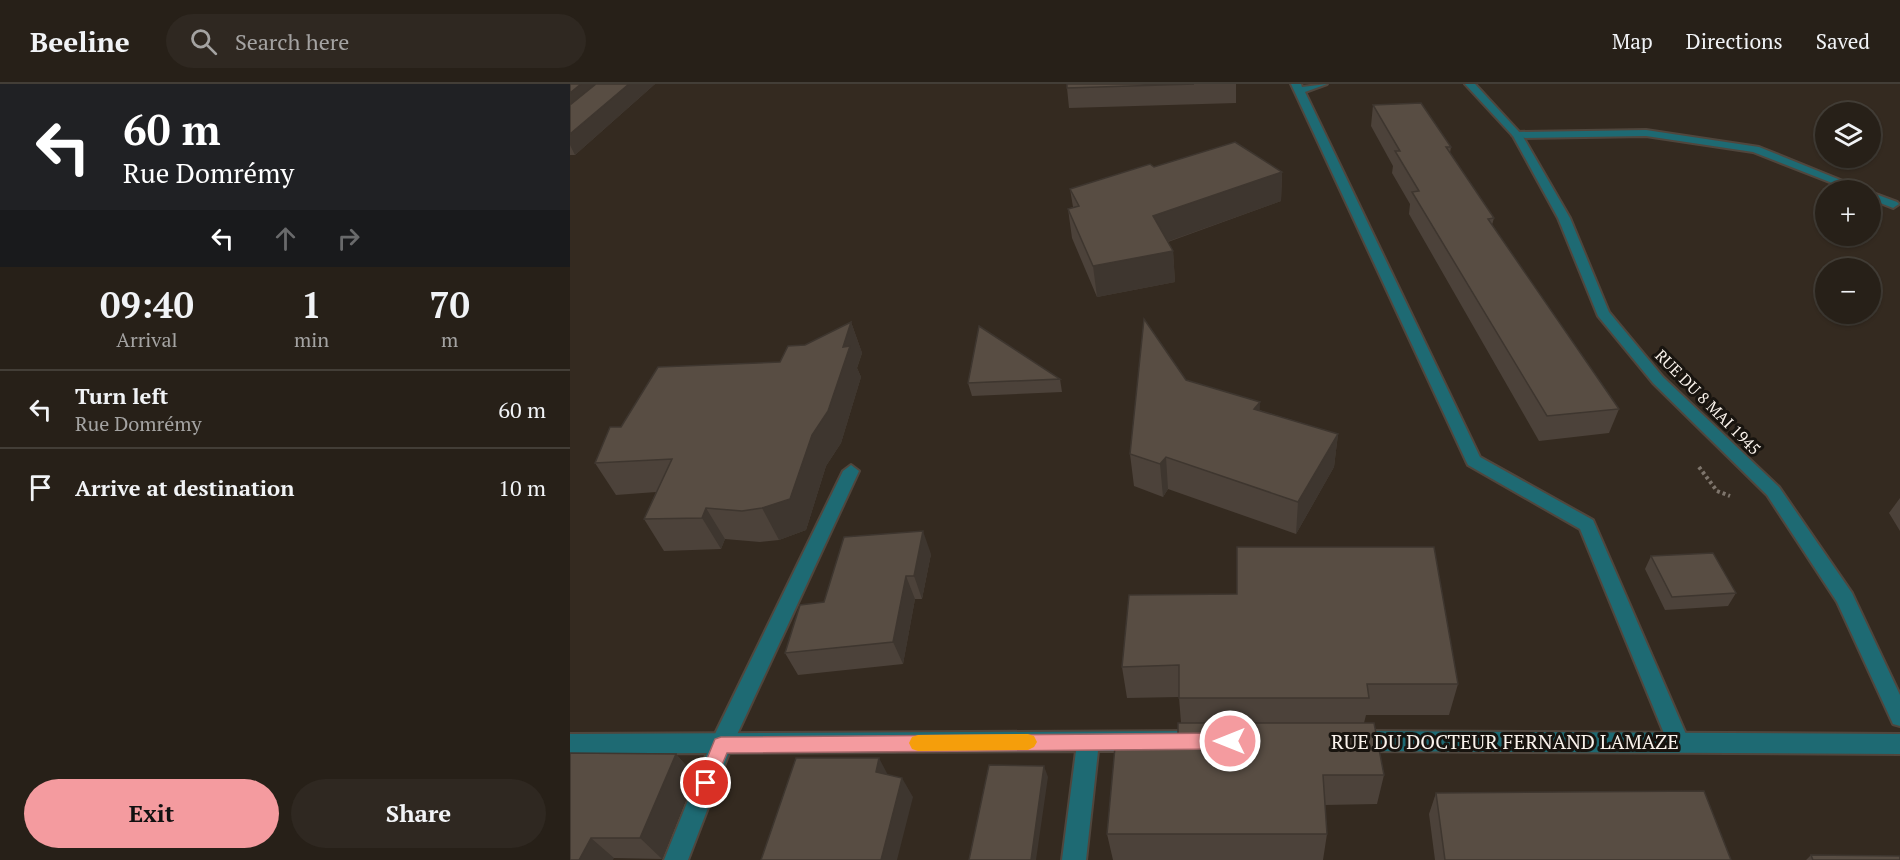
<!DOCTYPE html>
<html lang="en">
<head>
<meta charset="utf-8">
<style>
  :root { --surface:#272018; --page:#2f2821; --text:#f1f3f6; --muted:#a4a3a2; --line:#433e37; --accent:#f49b9f }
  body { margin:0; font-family:"PT Serif",serif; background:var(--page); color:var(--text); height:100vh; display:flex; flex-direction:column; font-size:22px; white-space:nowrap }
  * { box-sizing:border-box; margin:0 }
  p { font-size:20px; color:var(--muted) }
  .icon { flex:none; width:33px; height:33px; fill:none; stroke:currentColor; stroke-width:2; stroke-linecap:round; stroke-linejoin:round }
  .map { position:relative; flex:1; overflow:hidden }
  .side { display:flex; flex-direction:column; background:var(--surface); width:570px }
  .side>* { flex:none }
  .top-card { background:#202124; color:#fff; overflow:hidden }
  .tools { position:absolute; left:1245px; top:18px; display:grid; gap:12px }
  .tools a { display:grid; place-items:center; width:66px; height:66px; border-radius:50%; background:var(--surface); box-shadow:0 2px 4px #0004,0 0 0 2px var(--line); font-size:30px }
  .pin { position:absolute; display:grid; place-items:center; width:51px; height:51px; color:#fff; margin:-26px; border:3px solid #fff; border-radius:50%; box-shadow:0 2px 6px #0007 }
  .me { position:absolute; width:66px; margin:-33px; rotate:270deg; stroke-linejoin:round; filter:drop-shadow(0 0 4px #0008) }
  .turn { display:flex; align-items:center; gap:21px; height:126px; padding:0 24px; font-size:27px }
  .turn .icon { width:78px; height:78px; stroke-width:2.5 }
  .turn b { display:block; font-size:42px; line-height:51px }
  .lanes { display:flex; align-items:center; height:57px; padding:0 24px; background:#0003; justify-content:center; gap:30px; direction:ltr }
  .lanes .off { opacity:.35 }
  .eta { display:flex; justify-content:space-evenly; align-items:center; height:102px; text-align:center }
  .eta b { font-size:36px; font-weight:700; line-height:42px }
  .cta { display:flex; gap:12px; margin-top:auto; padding:12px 24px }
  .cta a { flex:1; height:69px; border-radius:36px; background:var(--accent); color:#111; font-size:24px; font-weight:700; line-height:69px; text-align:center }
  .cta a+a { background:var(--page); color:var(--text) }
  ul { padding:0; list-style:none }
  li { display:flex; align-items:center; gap:18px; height:78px; padding:0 24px; border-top:2px solid var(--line) }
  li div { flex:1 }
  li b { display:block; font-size:22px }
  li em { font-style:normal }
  header { display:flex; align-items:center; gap:36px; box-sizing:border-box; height:84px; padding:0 30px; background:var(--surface); border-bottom:2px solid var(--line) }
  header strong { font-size:28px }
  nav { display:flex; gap:33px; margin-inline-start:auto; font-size:21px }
  .search { width:420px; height:54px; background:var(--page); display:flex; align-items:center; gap:15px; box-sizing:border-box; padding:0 21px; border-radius:33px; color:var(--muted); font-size:22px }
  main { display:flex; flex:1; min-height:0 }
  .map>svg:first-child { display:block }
</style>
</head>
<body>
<header>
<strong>Beeline</strong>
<div class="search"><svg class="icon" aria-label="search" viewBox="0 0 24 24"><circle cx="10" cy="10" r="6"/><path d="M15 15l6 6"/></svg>Search here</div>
<nav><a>Map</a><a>Directions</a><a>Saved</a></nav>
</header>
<main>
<section class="side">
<div class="top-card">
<div class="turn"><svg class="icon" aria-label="left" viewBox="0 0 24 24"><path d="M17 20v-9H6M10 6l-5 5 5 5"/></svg><div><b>60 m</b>Rue Domrémy</div></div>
<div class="lanes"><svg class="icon" aria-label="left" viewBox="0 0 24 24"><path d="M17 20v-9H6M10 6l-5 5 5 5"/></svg><svg class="icon off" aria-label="ahead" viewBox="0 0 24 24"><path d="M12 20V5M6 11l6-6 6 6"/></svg><svg class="icon off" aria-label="right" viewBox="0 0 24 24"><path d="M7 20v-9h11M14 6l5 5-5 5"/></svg></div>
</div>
<div class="eta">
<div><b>09:40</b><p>Arrival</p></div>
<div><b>1</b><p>min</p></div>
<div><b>70</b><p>m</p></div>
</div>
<ul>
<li><svg class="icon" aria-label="left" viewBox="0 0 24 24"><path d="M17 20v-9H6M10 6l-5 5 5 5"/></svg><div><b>Turn left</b><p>Rue Domrémy</p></div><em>60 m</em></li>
<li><svg class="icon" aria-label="arrive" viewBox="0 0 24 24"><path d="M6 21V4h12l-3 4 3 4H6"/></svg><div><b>Arrive at destination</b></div><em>10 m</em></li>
</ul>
<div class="cta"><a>Exit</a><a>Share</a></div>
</section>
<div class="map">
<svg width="1330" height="776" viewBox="0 0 1330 776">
  <rect width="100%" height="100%" fill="#342a20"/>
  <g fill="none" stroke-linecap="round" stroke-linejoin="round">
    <defs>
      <path id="service" d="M 721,0 L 731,0 L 732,3 L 757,0 L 735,8 L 910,373 L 1023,436 L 1119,657 L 1116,664 L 1108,667 L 1100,664 L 1010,445 L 898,381 L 896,377 Z
        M 1076,46 L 1189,63 L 1295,106 L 1280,106 L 1183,68 L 1076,52 L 947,54 L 942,51 L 947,48 Z
        M 1300,108 L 1327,118 L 1329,120 L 1323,124 L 1300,115 Z
        M 281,381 L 289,387 L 159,668 L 151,671 L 143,668 L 140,661 L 143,654 L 273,387 Z"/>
      <path id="minor" d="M 895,0 L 905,0 L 952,51 L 1000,134 L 1039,228 L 1093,293 L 1209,403 L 1282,509 L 1330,611 L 1330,642 L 1323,640 L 1267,518 L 1197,411 L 1083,299 L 1028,232 L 988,134 L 943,52 Z
        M 630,647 L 638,650 L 641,657 L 638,664 L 630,667 L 528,667 L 516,776 L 492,776 L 506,667 L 159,669 L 118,776 L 94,776 L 137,669 L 0,670 L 0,650 Z
        M 785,647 L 1330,650 L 1330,670 L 785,667 L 777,664 L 774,657 L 777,650 Z"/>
    </defs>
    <!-- service casing -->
    <use href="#service" stroke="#50463d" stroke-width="4"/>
    <!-- minor casing -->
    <use href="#minor" stroke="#50463d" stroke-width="4"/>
    <!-- path -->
    <path stroke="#7e756c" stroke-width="4" stroke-dasharray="3 3" stroke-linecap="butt" d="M 1129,383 L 1147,407 L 1160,412"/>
    <!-- service -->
    <use href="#service" fill="#1e6a73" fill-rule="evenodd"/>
    <!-- minor -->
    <use href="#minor" fill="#1e6a73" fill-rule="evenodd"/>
  </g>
  <!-- wall -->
  <path fill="#4c423a" d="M 0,0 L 85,0 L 5,71 L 0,71 Z
    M 497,0 L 666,0 L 666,19 L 499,24 L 497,4 Z
    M 803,21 L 881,63 L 880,69 L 924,134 L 922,141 L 1049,325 L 1039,349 L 969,357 L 839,130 L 840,120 L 822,89 L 823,82 L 801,42 Z
    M 584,83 L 712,88 L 711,117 L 598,158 L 603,167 L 605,198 L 527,213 L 502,154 L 498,125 L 503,123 L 500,105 Z
    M 281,238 L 292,269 L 287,284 L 291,293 L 271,359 L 256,382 L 236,446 L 209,456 L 190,458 L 155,455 L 151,465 L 94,467 L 74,435 L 86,408 L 46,411 L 25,379 L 51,343 L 210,278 L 235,261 Z
    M 490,295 L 492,308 L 402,312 L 398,299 Z
    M 616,296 L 689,326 L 768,350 L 764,383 L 726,450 L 598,405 L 593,413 L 564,402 L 560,370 Z
    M 1330,414 L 1330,447 L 1319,429 Z
    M 361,470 L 352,515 L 345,515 L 333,580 L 228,591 L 215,569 L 254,518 Z
    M 1081,472 L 1166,509 L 1158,522 L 1095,526 L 1075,485 Z
    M 559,511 L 888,600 L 879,631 L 796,631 L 794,639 L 814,691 L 807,720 L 755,721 L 757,750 L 753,776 L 543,776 L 537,750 L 608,663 L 611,639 L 609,613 L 557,614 L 552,583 Z
    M 0,669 L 106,670 L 125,692 L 92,775 L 44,774 L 0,776 Z
    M 866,709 L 1161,776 L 865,776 L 859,730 Z
    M 1241,771 L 1330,776 L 1236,776 Z"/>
  <!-- shaded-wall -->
  <path fill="#3e362f" d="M 11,0 L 37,0 L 0,33 L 0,9 Z
    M 59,0 L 85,0 L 5,71 L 0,61 L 0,50 Z
    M 712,88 L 711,117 L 585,162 L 583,132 Z
    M 603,167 L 605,198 L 527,213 L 523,182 Z
    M 281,238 L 292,269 L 287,284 L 291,293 L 271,359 L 256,382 L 236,446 L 209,456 L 192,424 L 273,263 Z
    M 690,318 L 689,350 L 684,325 Z
    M 768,350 L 764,383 L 726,450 L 728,418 Z
    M 596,373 L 598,405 L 593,413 L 590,380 Z
    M 136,424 L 155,455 L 151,465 L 132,434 Z
    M 353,447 L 361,470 L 352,515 L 344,492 Z
    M 336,492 L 345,515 L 333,580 L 323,558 Z
    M 106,670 L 125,692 L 92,775 L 70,754 Z
    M 309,674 L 319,693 L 306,688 Z
    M 474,682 L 478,693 L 466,776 L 461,776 Z
    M 332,694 L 343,713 L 327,776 L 311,776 Z
    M 21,754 L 44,774 L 43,776 L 9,776 Z"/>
  <!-- building -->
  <path fill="#584d43" stroke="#3e362f" stroke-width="1.5" d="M 0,0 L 11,0 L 0,9 Z
    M 26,0 L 59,0 L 0,50 L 0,21 Z
    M 497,0 L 624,0 L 497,4 Z
    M 851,19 L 881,63 L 876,63 L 924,134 L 918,135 L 1049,325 L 977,332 L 842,108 L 849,107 L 825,67 L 830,67 L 803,21 Z
    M 665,58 L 712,88 L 583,132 L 603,167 L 523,182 L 498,125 L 509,122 L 500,105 L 580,80 L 584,83 Z
    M 574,235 L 616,296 L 690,318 L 684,325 L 768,350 L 728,418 L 596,373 L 590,380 L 560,370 Z
    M 281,238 L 273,263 L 280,262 L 258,327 L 242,351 L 220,415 L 192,424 L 172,427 L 136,424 L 132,434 L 74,435 L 102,375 L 25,379 L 40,343 L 51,343 L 88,283 L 210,278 L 218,262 L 235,261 Z
    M 409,242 L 438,261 L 490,295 L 398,299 Z
    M 353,447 L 344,492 L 336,492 L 323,558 L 215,569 L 230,521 L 254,518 L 274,453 Z
    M 667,463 L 864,463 L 888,600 L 797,600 L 799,614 L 609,614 L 609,581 L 552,583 L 559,511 L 667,510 Z
    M 1143,469 L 1166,509 L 1102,513 L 1081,472 Z
    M 608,639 L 804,639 L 814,691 L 753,691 L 757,750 L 537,750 L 545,663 L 608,663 Z
    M 0,669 L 106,670 L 70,754 L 21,754 L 9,776 L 0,776 Z
    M 226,674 L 309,674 L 306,688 L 332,694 L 311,776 L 191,776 Z
    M 419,681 L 474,682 L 461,776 L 399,776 Z
    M 1134,707 L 1161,776 L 875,776 L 866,709 Z
    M 1241,771 L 1330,772 L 1330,776 L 1243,776 Z"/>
  <!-- route -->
  <path fill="#f49b9f" stroke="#9f6567" stroke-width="1.5" d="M 660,649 L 666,651 L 668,657 L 666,663 L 660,665 L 157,669 L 142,705 L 136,708 L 130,705 L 127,699 L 145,655 L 151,653 Z"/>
  <!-- slow -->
  <path fill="#f59e0b" d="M 458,650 L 464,652 L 467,658 L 464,663 L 458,666 L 348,667 L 342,665 L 339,659 L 342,653 L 348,651 Z"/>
  <g text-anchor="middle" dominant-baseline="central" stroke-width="6" stroke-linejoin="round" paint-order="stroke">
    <!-- street labels -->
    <g font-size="16" fill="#faf3ec" stroke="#18140f">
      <text transform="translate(1138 318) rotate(45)">RUE DU 8 MAI 1945</text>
    </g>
    <!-- near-street labels -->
    <g font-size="20" fill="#faf3ec" stroke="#18140f">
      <text x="935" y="657">RUE DU DOCTEUR FERNAND LAMAZE</text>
    </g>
  </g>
</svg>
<div class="tools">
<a><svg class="icon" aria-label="layers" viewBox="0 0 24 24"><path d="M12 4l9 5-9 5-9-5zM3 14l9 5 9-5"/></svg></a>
<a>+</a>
<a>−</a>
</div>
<div class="pin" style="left:136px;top:699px;background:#d93025"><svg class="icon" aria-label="arrive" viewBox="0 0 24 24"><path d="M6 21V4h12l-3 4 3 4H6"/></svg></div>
<svg class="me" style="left:660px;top:657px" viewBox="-20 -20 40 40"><circle r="17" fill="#f49b9f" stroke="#fff" stroke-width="3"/><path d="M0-11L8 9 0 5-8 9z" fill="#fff"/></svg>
</div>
</main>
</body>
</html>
